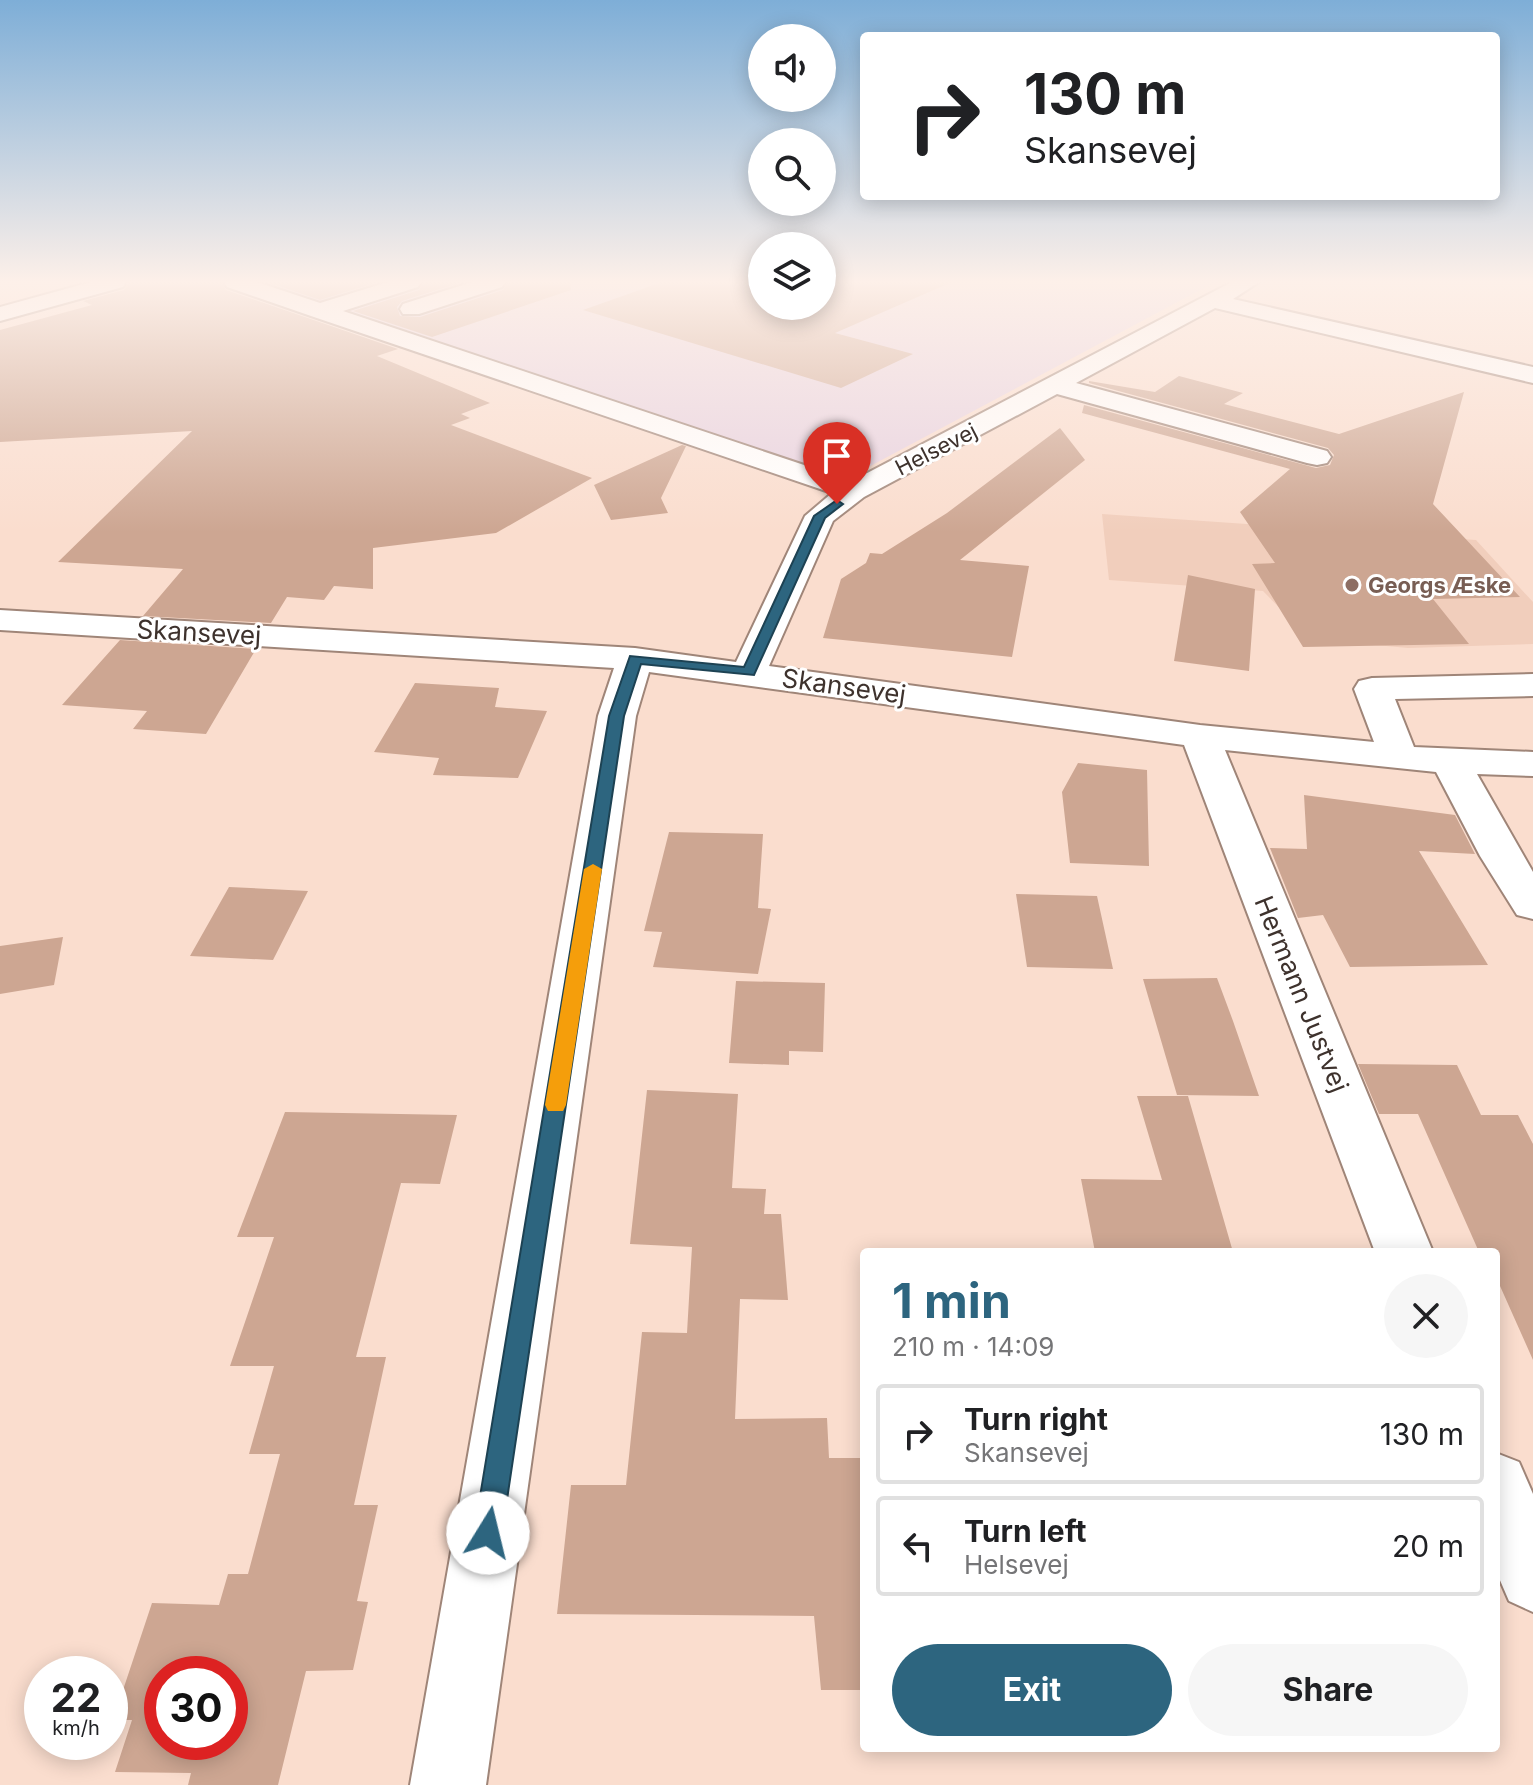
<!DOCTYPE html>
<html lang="en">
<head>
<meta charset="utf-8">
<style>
  :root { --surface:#fff; --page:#f6f6f6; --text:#202124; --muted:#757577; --line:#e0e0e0; --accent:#2d657f }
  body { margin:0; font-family:Inter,sans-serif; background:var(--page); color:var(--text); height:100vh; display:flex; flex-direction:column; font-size:30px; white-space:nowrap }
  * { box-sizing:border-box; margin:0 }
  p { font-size:26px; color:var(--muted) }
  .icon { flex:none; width:44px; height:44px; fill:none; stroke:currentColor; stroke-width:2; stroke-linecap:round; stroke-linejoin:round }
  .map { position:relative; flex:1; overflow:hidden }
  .side { position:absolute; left:860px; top:1248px; width:640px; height:504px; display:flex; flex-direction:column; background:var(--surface); border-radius:8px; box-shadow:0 4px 20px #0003 }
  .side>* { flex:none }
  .top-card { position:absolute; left:860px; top:32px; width:640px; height:168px; border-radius:8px; box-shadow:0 4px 20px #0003; background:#fff; color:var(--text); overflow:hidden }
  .buttons { position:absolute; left:748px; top:24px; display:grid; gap:16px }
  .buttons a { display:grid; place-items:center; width:88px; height:88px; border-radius:50%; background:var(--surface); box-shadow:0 4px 20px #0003; font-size:40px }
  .speed { position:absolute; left:24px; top:1656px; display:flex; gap:16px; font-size:40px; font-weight:700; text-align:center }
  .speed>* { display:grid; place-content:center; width:104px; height:104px; border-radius:50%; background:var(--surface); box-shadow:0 4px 20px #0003; line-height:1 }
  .speed small { font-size:20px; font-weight:400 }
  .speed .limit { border:12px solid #d22; background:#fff; color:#111 }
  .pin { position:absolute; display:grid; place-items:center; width:68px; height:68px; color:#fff; margin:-82px -34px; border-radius:50% 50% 50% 0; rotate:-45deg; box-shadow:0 0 8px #0007 }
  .pin .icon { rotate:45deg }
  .me { position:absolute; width:88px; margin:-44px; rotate:9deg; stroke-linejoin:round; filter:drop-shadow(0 0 6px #0008) }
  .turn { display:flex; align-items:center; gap:28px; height:168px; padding:0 32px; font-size:36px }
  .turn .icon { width:104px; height:104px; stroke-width:2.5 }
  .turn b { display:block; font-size:56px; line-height:68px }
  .round { display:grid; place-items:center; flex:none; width:84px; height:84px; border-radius:42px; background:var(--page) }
  .summary { display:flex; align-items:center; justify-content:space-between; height:136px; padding:0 32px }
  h1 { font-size:48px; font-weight:700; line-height:60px; color:var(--accent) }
  .action { display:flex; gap:16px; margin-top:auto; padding:16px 32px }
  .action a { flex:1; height:92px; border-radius:48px; background:var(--accent); color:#fff; font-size:32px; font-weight:700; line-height:92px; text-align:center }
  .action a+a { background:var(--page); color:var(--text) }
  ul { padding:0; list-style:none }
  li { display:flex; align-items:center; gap:24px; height:100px; margin:0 16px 12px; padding:0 16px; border:4px solid var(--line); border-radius:8px }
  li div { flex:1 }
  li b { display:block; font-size:30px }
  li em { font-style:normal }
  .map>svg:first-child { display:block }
</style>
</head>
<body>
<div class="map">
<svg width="1533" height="1785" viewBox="0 0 1533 1785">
  <rect width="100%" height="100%" fill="#faddce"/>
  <!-- built -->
  <path fill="#f1cebc" d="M 1102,514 L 1476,540 L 1533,602 L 1533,644 L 1408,648 L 1310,639 L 1263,591 L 1109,580 Z"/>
  <!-- medical -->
  <path fill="#e7d2e1" d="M 262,282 L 762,282 L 762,306 L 822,306 L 822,282 L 1215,282 L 846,479 Z"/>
  <!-- building -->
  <path fill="#cda692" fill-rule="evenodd" d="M 129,282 L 221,282 L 226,290 L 398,349 L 377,356 L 490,403 L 461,414 L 470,418 L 451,425 L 592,478 L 496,533 L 373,548 L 373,589 L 334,586 L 324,600 L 287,597 L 271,623 L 143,616 L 183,569 L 58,562 L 192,431 L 0,442 L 0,330 L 92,305 L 83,301 L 124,290 Z
    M 267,282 L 378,282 L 320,300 Z
    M 424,282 L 462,282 L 402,301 L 397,307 L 400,316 L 420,317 L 503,290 L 508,282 L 570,282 L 571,290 L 432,337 L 353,311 L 419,290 Z
    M 662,282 L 762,282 L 762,306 L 822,306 L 822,282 L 952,282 L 835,333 L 913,354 L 841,388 L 583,310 Z
    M 1179,376 L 1243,393 L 1224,404 L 1339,434 L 1464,392 L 1433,504 L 1520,597 L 1433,599 L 1469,644 L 1303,647 L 1252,564 L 1275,563 L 1240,512 L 1290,469 L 1082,413 L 1084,405 L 1316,468 L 1330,465 L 1334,455 L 1328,448 L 1089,383 L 1089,381 L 1155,392 Z
    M 1060,428 L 1085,460 L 960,560 L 1029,566 L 1012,657 L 823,638 L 841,579 L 866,563 L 870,553 L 882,554 L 947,513 Z
    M 682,445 L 686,446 L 661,498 L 668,513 L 611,520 L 594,485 Z
    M 1188,575 L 1255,589 L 1249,671 L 1174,661 Z
    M 120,640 L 256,649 L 206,734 L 133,729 L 147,711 L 62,705 Z
    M 415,683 L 499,688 L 495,707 L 547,711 L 518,778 L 433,775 L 439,758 L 374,752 Z
    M 1078,763 L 1147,770 L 1149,866 L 1070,863 L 1062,792 Z
    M 1304,795 L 1455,815 L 1475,854 L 1419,851 L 1488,965 L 1350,967 L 1323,915 L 1298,918 L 1270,848 L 1307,849 Z
    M 669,832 L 763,834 L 758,908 L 771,909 L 758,974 L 653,967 L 662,932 L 644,931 Z
    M 229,887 L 308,891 L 273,960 L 190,956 Z
    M 1016,894 L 1097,896 L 1113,969 L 1027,967 Z
    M 63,937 L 54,985 L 0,994 L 0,946 Z
    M 1217,978 L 1233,1021 L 1259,1096 L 1177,1095 L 1143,979 Z
    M 736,981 L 825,983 L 823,1052 L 789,1051 L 789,1065 L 729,1063 Z
    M 1358,1064 L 1457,1065 L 1481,1115 L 1518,1115 L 1533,1144 L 1533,1360 L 1496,1277 L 1496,1252 L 1479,1252 L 1418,1114 L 1379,1114 Z
    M 647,1090 L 738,1094 L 732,1188 L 766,1189 L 764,1214 L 781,1214 L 788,1300 L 740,1299 L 735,1419 L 827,1418 L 829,1458 L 864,1458 L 864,1690 L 821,1690 L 814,1616 L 557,1614 L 571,1485 L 626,1485 L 642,1332 L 687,1333 L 692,1247 L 630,1244 Z
    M 1137,1096 L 1188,1096 L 1233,1252 L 1095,1252 L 1081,1179 L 1162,1180 Z
    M 285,1112 L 457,1115 L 440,1184 L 401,1183 L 356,1357 L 386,1357 L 354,1505 L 378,1505 L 357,1601 L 368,1602 L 353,1670 L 306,1671 L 278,1785 L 188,1785 L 191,1773 L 115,1772 L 132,1720 L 113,1720 L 152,1603 L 219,1605 L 228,1574 L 248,1574 L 280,1454 L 249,1454 L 274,1366 L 230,1366 L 274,1237 L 237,1237 ZM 162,1674 L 230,1674 L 230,1742 L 162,1742 Z"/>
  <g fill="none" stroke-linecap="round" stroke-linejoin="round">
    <defs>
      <path id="minor" d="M 91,282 L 126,282 L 123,287 L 0,321 L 0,307 Z
        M 224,282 L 257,282 L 320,303 L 388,282 L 421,282 L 418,287 L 343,311 L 852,481 L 1232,282 L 1259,282 L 1233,299 L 1533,367 L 1533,383 L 1215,308 L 1076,383 L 1327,451 L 1331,457 L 1327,463 L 1317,465 L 1307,463 L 1057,394 L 864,497 L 833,521 L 769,666 L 1200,725 L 1374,742 L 1354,689 L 1359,681 L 1372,678 L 1533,674 L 1533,696 L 1395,699 L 1414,747 L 1533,752 L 1533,776 L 1477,774 L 1533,872 L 1533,919 L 1517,915 L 1480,856 L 1436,772 L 1225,750 L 1433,1252 L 1375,1252 L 1184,745 L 649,672 L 636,716 L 486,1785 L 410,1785 L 598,716 L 614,668 L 0,630 L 0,610 L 635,648 L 736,662 L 805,516 L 832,493 L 311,316 L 227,287 Z
        M 472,282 L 505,282 L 502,287 L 419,314 L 403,314 L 400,309 L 403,304 Z
        M 1496,1453 L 1519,1462 L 1533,1494 L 1533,1612 L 1509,1601 L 1496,1571 Z"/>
    </defs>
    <!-- minor casing -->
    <use href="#minor" stroke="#9f8578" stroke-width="4"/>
    <!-- minor -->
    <use href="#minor" fill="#fff" fill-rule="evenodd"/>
  </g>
  <!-- sky -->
  <linearGradient id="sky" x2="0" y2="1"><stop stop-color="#7eaed7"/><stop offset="0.53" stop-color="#fdf0e9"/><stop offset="1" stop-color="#fdf0e9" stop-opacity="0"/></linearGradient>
  <rect width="1533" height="532" fill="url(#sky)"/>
  <!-- route -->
  <path fill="#2d657f" stroke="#1d4253" stroke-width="2" d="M 837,500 L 843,504 L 825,518 L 754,675 L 641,664 L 624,716 L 502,1533 L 498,1543 L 488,1547 L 478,1543 L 474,1533 L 609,716 L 630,656 L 744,667 L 814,516 Z"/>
  <!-- slow -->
  <path fill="#f59e0b" d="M 593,864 L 602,869 L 566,1105 L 563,1111 L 548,1111 L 545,1105 L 584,869 Z"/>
  <!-- markers -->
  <circle fill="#8d6e63" stroke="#fff" stroke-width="3" cx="1352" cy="585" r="8"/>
  <g text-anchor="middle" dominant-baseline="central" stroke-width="6" stroke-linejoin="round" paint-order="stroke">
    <!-- far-street labels -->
    <g font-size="22" fill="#3e322d" stroke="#fff">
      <text transform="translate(936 449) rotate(-27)">Helsevej</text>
    </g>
    <!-- far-education labels -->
    <g font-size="22" font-weight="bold" fill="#785e54" stroke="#fff" text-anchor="start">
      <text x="1368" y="585">Georgs Æske</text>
    </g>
    <!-- street labels -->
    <g font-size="26" fill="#3e322d" stroke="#fff">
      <text transform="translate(199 632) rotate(3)">Skansevej</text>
      <text transform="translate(844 686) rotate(8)">Skansevej</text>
      <text transform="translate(1302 994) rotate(68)">Hermann Justvej</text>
    </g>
  </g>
</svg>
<div class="buttons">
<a><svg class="icon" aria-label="sound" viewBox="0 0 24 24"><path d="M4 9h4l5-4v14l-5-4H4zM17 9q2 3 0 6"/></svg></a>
<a><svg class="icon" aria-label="search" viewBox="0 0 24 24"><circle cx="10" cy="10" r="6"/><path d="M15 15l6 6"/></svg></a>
<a><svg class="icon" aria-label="layers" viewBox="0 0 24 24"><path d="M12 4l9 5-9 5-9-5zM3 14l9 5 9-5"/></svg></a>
</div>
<div class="speed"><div>22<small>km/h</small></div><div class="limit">30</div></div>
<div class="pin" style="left:837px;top:504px;background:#d93025"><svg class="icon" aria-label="arrive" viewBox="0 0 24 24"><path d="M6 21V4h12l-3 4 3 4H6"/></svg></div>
<svg class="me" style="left:488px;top:1533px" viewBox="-20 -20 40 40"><circle r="19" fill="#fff"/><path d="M0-13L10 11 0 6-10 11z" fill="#2d657f"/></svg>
<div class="top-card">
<div class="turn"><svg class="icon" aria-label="right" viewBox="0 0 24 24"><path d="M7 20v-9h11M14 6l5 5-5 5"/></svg><div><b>130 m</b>Skansevej</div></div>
</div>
<section class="side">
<div class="summary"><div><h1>1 min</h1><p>210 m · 14:09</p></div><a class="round"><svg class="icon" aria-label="close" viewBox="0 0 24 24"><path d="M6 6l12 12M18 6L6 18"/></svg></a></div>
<ul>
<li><svg class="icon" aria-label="right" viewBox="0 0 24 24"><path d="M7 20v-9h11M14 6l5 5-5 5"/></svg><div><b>Turn right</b><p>Skansevej</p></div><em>130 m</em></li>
<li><svg class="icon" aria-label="left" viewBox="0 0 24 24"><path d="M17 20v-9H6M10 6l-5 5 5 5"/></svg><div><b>Turn left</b><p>Helsevej</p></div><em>20 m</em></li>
</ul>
<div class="action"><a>Exit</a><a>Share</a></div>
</section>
</div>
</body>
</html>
